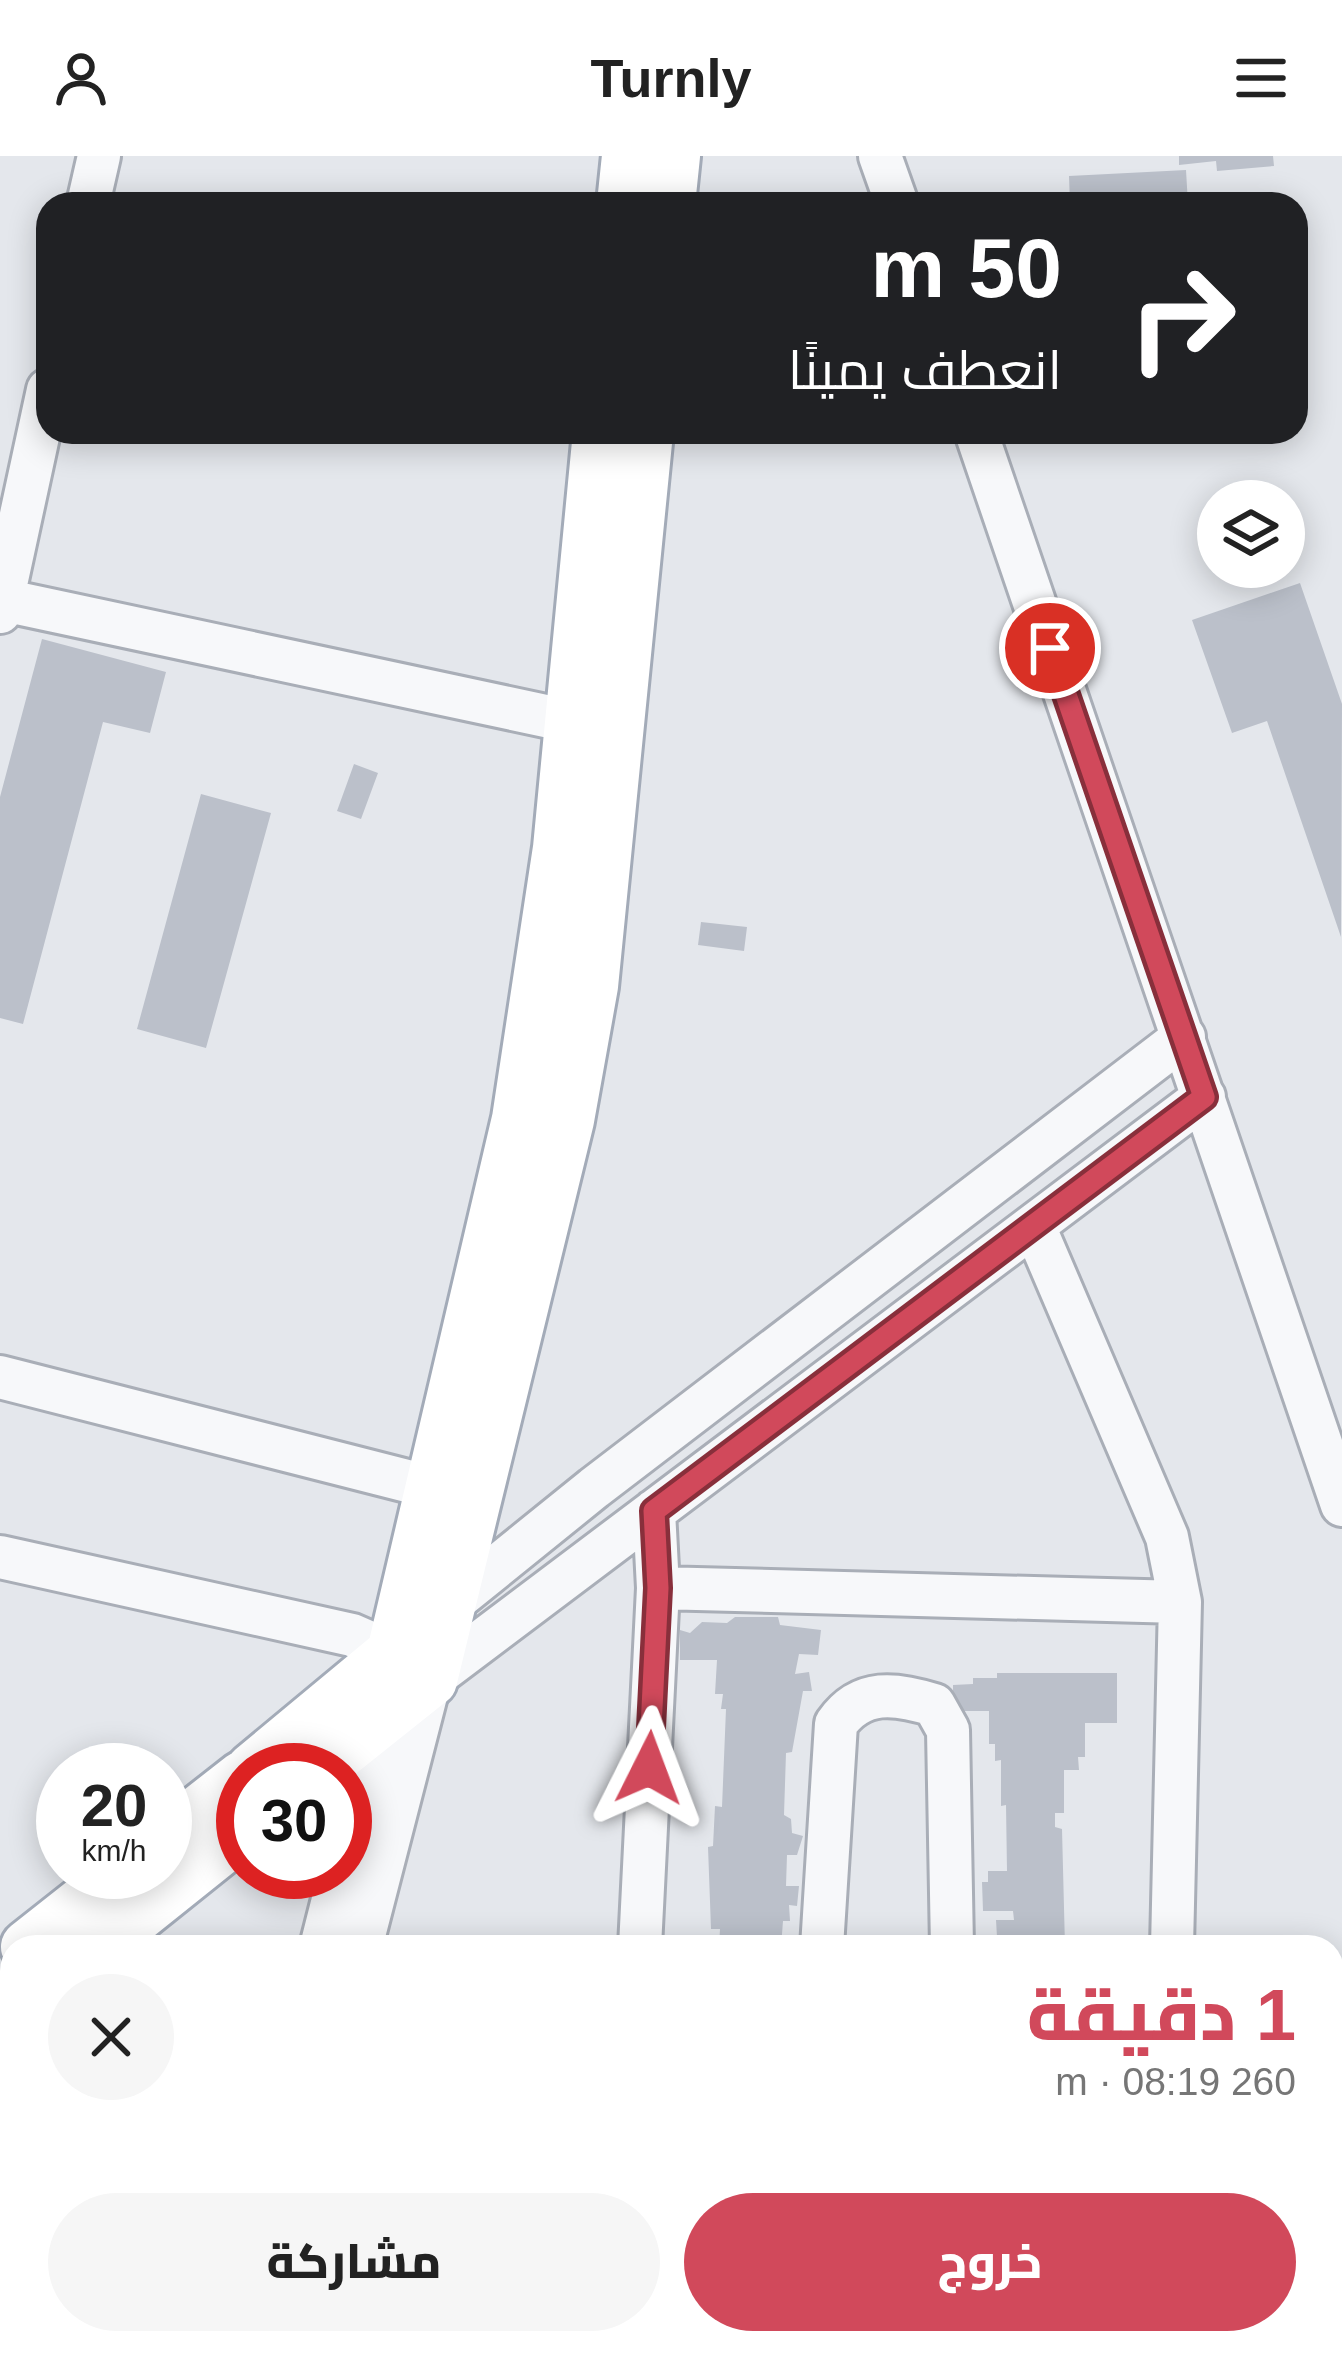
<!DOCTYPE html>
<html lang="ar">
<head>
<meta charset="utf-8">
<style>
  :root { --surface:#fff; --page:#f6f6f6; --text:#222; --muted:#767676; --accent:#d1495b }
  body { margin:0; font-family:Arial,Cairo,sans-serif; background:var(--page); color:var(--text); direction:rtl; height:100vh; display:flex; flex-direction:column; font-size:45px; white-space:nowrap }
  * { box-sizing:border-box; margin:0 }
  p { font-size:39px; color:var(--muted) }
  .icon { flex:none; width:66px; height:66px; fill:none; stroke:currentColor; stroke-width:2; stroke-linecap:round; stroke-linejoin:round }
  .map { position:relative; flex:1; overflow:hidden; direction:ltr }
  .side { position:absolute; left:0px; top:1779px; width:1344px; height:420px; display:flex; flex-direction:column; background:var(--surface); border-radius:36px 36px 0 0; box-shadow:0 6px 30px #0003; direction:rtl }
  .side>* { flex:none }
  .hud { position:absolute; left:36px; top:36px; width:1272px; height:252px; border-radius:36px; box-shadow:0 6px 30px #0003; direction:rtl; background:#202124; color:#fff; overflow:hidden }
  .buttons { position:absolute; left:1197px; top:324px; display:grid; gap:24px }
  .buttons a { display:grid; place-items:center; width:108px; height:108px; border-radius:50%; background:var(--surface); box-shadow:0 6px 30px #0003; font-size:60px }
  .speed { position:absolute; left:36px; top:1587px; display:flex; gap:24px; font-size:60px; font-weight:700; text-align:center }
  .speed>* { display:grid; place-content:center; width:156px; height:156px; border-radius:50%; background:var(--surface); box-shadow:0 6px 30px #0003; line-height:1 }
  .speed small { font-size:30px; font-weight:400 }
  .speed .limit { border:18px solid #d22; background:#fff; color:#111 }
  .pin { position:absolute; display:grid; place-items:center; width:102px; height:102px; color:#fff; margin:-51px; border:6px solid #fff; border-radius:50%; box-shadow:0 3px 12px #0007 }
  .me { position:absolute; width:132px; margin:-66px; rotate:3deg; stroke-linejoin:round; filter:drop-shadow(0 0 9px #0008) }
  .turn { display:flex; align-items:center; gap:42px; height:252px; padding:0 48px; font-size:54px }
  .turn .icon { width:156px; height:156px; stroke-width:2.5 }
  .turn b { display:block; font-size:84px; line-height:102px }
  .round { display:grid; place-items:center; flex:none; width:126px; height:126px; border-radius:63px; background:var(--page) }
  .headline { display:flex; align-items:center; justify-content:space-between; height:204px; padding:0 48px }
  h1 { font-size:72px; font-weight:800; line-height:90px; color:var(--accent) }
  .primary-button { display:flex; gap:24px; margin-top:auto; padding:24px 48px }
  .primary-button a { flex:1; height:138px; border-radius:72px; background:var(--accent); color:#fff; font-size:48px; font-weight:800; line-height:138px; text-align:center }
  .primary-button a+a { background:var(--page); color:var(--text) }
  header { display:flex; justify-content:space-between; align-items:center; height:156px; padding:0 48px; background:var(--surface); font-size:54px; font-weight:800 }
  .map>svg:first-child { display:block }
</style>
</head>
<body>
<header><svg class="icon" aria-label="menu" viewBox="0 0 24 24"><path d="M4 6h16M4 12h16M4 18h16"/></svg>Turnly<svg class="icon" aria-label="person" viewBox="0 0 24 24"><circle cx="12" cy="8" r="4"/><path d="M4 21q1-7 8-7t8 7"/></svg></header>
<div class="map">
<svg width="1342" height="2199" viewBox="0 0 1342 2199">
  <rect width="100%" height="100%" fill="#e4e7ec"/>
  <!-- built -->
  <path fill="#d2d6de" d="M 12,1970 L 12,2187 L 140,2187 L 126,2199 L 0,2199 L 0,1977 Z"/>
  <!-- building -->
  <path fill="#bbc0ca" d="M 1179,0 L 1273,0 L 1274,10 L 1217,15 L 1216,5 L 1179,9 Z
    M 1186,14 L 1188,48 L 1070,48 L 1069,20 Z
    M 1300,427 L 1342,548 L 1341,781 L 1267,565 L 1232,577 L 1192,464 Z
    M 42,483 L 166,516 L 150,577 L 103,566 L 23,868 L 0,862 L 0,641 Z
    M 354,608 L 378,617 L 361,663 L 337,655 Z
    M 201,638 L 271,657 L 206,892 L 137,873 Z
    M 701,766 L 747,771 L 744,795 L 698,789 Z
    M 735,1461 L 778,1461 L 780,1469 L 821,1474 L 818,1499 L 799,1498 L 795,1518 L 809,1516 L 812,1535 L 803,1535 L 792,1596 L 786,1597 L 784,1659 L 791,1663 L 792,1677 L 803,1680 L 797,1699 L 787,1699 L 786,1730 L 799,1730 L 797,1750 L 789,1749 L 790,1765 L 783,1765 L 781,1791 L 719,1791 L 720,1773 L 711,1773 L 708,1691 L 713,1690 L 715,1650 L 722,1651 L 726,1553 L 721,1553 L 723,1538 L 715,1538 L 717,1504 L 680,1504 L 680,1474 L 690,1477 L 702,1466 L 727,1467 Z
    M 997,1517 L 1117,1517 L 1117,1567 L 1085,1567 L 1085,1601 L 1078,1601 L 1079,1614 L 1064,1614 L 1064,1657 L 1055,1657 L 1055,1671 L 1062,1673 L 1065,1791 L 986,1791 L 986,1781 L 997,1781 L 996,1764 L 1014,1764 L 1013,1755 L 983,1755 L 982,1726 L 988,1726 L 988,1715 L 1007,1715 L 1006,1649 L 1001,1650 L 1001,1604 L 995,1605 L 995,1588 L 989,1588 L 989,1555 L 953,1555 L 953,1529 L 973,1528 L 973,1522 L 997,1522 Z
    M 0,2185 L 51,2197 L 51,2199 L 0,2199 Z
    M 84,2187 L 130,2187 L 127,2199 L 81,2199 Z
    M 712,2187 L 769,2187 L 768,2199 L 711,2199 Z
    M 977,2187 L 1049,2187 L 1049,2199 L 977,2199 Z"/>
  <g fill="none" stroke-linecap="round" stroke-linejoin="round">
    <defs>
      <path id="minor" d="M 880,0 L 897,48
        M 88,48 L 99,0
        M 976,276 L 1342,1349
        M 3,444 L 597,571
        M 0,456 L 48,234
        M 1034,1070 L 1167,1381 L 1180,1446 L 1172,1791
        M 0,1221 L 462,1339
        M 0,1401 L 352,1479 L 393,1497
        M 658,1432 L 1180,1446
        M 448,1450 L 594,1332 L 1184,881
        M 345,1696 L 378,1565
        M 321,1791 L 340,1716
        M 361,1791 L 430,1524 L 1204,941
        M 640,1791 L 658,1432 L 654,1355
        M 822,1791 L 836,1568 C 861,1532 896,1537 934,1549 L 948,1574 L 952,1791
        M 1332,1958 L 1342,1958
        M 815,2187 L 818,2199
        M 218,2199 L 221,2187
        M 269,2199 L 271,2187
        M 620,2199 L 620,2187
        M 921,2199 L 921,2187
        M 1163,2199 L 1163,2187"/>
      <path id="major" d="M 624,48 L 629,0
        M 668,48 L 673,0
        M 378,1565 L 519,963 L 560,692 L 600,276
        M 253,1614 L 401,1491
        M 317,1614 L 430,1524 L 448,1450 L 567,964 L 591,830 L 646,276
        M 165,1683 L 243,1622
        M 28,1791 L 123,1716
        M 97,1791 L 243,1674
        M 0,1869 L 12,1859"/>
    </defs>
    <!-- minor casing -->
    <use href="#minor" stroke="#a9aeb7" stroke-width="48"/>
    <!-- major casing -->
    <use href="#major" stroke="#a3abb8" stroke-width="60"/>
    <!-- minor -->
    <use href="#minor" stroke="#f7f8fa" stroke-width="42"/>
    <!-- major -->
    <use href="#major" stroke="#fff" stroke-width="54"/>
  </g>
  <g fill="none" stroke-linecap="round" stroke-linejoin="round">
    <defs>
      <path id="route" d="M 649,1612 L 658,1432 L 654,1355 L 1204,941 L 1050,492"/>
    </defs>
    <!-- route casing -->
    <use href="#route" stroke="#882f3b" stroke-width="30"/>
    <!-- route -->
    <use href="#route" stroke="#d1495b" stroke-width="21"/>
  </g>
</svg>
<div class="buttons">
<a><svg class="icon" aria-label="layers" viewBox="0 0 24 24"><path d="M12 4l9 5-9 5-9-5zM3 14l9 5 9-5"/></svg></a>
</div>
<div class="speed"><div>20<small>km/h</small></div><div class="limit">30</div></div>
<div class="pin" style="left:1050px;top:492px;background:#d93025"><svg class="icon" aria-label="arrive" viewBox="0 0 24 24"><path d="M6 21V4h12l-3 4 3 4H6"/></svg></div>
<svg class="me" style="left:649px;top:1612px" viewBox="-20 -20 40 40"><path d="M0-17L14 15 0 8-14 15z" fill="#d1495b" stroke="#fff" stroke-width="4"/></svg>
<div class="hud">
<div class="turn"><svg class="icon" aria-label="right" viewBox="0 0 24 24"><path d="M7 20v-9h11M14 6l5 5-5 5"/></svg><div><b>50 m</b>انعطف يمينًا</div></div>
</div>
<section class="side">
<div class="headline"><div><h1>1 دقيقة</h1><p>260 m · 08:19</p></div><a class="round"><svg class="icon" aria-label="close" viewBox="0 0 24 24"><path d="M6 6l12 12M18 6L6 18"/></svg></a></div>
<div class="primary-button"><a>خروج</a><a>مشاركة</a></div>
</section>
</div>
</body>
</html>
